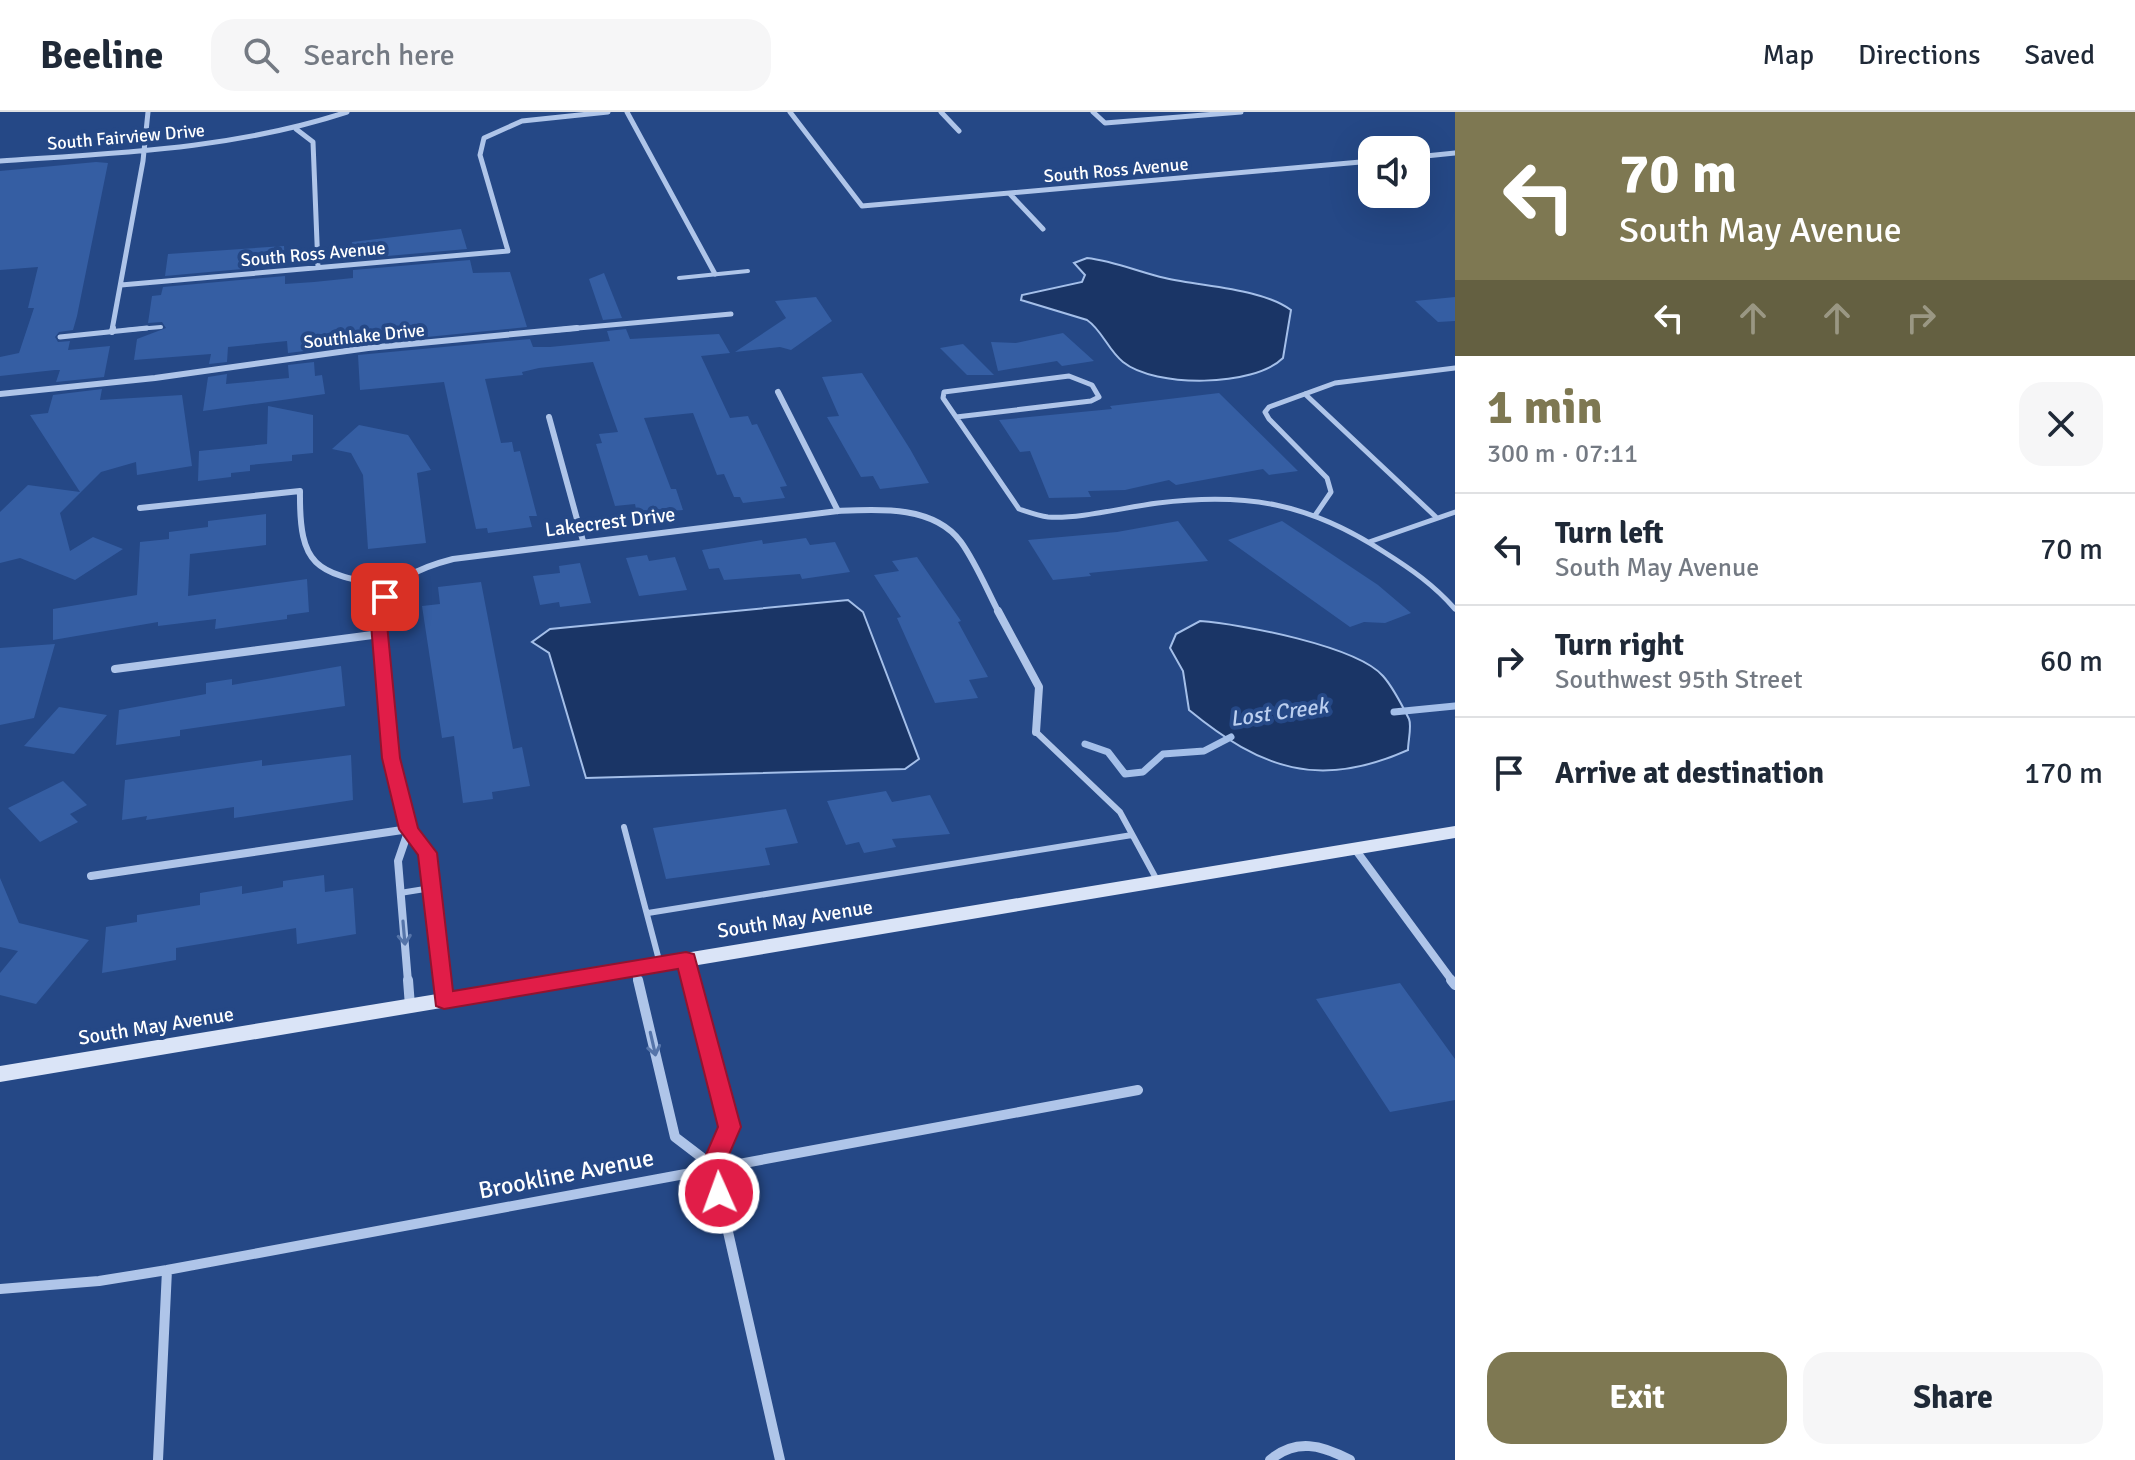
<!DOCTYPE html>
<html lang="en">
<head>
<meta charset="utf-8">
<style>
  :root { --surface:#fff; --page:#f6f6f7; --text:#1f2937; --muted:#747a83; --line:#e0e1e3; --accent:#7e7852 }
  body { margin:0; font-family:Signika,sans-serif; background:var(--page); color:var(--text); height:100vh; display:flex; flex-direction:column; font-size:30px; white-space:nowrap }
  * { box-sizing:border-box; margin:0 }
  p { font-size:26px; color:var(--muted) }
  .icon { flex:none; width:44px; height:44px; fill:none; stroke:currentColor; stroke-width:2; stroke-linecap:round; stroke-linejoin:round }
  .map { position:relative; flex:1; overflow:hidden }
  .details { display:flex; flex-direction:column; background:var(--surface); width:680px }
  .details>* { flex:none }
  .top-card { background:#7e7852; color:#fff; overflow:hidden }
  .controls { position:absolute; left:1358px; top:24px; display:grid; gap:16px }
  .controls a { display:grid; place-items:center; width:72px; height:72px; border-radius:16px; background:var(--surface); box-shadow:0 8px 32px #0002; font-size:40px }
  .pin { position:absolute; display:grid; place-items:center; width:68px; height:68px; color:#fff; margin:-34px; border-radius:16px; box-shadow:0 4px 12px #0006 }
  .me { position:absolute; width:88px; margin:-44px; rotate:358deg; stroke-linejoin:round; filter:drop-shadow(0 0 6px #0008) }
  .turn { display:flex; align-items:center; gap:28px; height:168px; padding:0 32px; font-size:36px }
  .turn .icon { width:104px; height:104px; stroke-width:2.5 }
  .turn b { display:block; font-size:56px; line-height:68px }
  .lanes { display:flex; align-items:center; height:76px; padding:0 32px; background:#0003; justify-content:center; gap:40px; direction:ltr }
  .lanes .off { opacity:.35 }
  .round { display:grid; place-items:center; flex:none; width:84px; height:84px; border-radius:24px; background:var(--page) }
  .head { display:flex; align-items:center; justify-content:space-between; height:136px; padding:0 32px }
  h1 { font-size:48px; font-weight:700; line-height:60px; color:var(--accent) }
  .cta { display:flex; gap:16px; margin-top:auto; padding:16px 32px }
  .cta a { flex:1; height:92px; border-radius:24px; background:var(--accent); color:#fff; font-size:32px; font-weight:700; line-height:92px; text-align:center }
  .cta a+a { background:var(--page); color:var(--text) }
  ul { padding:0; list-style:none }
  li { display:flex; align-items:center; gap:24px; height:112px; padding:0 32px; border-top:2px solid var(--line) }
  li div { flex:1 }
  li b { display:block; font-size:30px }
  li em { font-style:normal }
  header { display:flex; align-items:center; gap:48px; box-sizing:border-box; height:112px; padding:0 40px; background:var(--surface); border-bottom:2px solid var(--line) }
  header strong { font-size:38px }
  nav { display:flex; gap:44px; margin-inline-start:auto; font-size:28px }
  .search { width:560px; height:72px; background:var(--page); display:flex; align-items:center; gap:20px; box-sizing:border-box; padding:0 28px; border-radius:24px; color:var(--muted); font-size:30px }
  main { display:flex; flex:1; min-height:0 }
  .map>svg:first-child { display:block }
</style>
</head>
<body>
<header>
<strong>Beeline</strong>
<div class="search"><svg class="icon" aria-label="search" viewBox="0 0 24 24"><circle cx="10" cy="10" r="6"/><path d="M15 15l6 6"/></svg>Search here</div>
<nav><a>Map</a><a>Directions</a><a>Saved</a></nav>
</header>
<main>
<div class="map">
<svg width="1455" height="1348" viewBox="0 0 1455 1348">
  <rect width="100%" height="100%" fill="#254886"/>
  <!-- water -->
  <path fill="#1a3566" stroke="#a4bfe9" stroke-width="2" d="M 1087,146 C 1114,149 1139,160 1165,166 C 1203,175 1261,176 1291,198 L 1283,246 C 1254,275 1155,276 1123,250 C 1108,238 1102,218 1087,208 L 1021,188 L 1022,183 L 1082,170 L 1085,163 L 1074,151 Z
    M 848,488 L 863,500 L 919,647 L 905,657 L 586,666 L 549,541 L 532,530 L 550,517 Z
    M 1200,509 C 1241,512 1357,534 1383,564 C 1392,574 1403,595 1409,607 C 1412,614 1408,629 1408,638 C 1319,678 1261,657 1189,598 L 1183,559 L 1170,536 L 1176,522 Z"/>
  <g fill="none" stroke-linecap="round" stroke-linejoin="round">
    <!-- stream -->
    <path stroke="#a4bfe9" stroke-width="7" d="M 1394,600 L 1455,594
      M 1085,632 L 1108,640 L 1125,662 L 1143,660 L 1163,642 L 1204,639 L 1231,625"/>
  </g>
  <!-- building -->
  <path fill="#355ea3" d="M 96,50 L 108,51 L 77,204 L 73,218 L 59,220 L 55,225 L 58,230 L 70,229 L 68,238 L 110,234 L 104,265 L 56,270 L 60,258 L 55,258 L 0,264 L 0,245 L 19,241 L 34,196 L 28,196 L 38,155 L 0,158 L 0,59 Z
    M 461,117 L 467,137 L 353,147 L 352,130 Z
    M 284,134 L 285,153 L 165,164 L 168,142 Z
    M 470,148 L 473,161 L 510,160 L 527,215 L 356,232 L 355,221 L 312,225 L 313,238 L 288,241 L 287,229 L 228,235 L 227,250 L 209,252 L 211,242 L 134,248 L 137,227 L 166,216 L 162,210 L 148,211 L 152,184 L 161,183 L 163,175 L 285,164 L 285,172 L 314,170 L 353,166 L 353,158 Z
    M 604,161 L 622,206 L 603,208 L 589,167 Z
    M 816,185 L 832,209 L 791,238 L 780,235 L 735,240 L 786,206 L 775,189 Z
    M 1455,185 L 1455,209 L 1438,210 L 1415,189 Z
    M 626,217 L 630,227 L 719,222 L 730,241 L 701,244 L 730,306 L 748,304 L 752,313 L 757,312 L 787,374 L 780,375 L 785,386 L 743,391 L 740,385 L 734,385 L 724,362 L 717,363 L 693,301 L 644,306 L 671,377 L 676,377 L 683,398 L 637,402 L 635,392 L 615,394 L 596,332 L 602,331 L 599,322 L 618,320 L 593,250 L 539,256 L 522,260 L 523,263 L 485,267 L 501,331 L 512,330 L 514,340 L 520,339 L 537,404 L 529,404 L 532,415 L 488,421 L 487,416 L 476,417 L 444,270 L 360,278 L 358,243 L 530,227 L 533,235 L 550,235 L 610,229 L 607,219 Z
    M 1063,221 L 1094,249 L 1062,254 L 1057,249 L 998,259 L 991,230 L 1016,231 Z
    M 963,232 L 994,263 L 967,263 L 940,236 Z
    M 314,250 L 315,264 L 322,263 L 325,282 L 203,299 L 208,265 L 227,262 L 226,272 L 289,266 L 288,253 Z
    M 862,261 L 910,337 L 929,371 L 880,377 L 873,364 L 861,365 L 827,305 L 839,304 L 822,265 Z
    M 102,277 L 100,288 L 182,283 L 192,354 L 137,363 L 136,350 L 101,360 L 60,401 L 70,439 L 93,425 L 123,437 L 75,468 L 20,446 L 0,451 L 0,400 L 28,373 L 80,380 L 30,303 L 48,301 L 53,283 Z
    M 1219,281 L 1298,359 L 1269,363 L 1263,357 L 1176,373 L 1169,368 L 1125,378 L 1088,379 L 1091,385 L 1049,386 L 1030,339 L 1020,340 L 999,308 L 1112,297 L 1110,294 Z
    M 268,294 L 313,303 L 313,341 L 292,343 L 292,349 L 250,353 L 250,359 L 231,361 L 231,365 L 198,369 L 199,339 L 267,332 Z
    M 359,313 L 408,323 L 431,358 L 417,361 L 426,431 L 368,437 L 363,363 L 351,341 L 332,337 Z
    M 266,402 L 266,433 L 190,442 L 188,484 L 307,467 L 309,500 L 287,503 L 287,507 L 215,517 L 216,507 L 158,514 L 158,510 L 53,528 L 53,497 L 137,483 L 140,430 L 169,427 L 169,420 L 208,415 L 208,409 Z
    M 1178,409 L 1208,449 L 1089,461 L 1091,464 L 1053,468 L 1028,428 L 1117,420 Z
    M 1282,409 L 1378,473 L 1411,501 L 1385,511 L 1364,510 L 1350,515 L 1228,428 Z
    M 806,426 L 810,433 L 835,430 L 850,460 L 802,467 L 800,462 L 724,468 L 719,456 L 709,457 L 702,438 L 762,428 L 763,432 Z
    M 647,443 L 649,449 L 675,445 L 687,478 L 639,484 L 626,446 Z
    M 917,445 L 961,509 L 958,510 L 988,565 L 969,568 L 978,586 L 935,591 L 897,506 L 901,505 L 874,463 L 899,459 L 892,449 Z
    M 580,451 L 591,491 L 560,495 L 559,490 L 540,493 L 533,464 L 560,461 L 559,454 Z
    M 481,470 L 513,637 L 522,635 L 530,674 L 492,680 L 493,687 L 463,691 L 454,624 L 442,626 L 422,494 L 440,492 L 438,475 Z
    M 55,532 L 34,606 L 0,613 L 0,536 Z
    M 341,554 L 345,594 L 180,618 L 180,624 L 116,633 L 119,598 L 206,582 L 206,571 L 232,567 L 232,573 Z
    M 59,595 L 107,603 L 74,642 L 24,634 Z
    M 351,643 L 353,688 L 234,706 L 234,695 L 146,708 L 147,704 L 122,708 L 125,668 L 262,648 L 262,654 Z
    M 63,669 L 87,693 L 70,702 L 78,710 L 40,730 L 8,696 Z
    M 886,679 L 892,690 L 930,683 L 950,722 L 892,727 L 896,735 L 864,741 L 859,730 L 846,733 L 827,689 Z
    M 786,697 L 798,731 L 765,736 L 770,753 L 666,767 L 653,716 Z
    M 324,763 L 325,780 L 353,776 L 356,822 L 297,832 L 296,816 L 176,836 L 176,848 L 102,861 L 106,815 L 137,810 L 137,803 L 200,793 L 200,781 L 242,774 L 242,782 L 283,775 L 283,769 Z
    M 0,766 L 19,811 L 89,828 L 36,892 L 0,883 L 0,861 L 18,839 L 0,835 Z
    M 1400,871 L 1455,947 L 1455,988 L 1390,1000 L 1316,887 Z"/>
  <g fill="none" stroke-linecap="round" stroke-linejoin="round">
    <!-- service-far2 -->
    <path stroke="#afc5e9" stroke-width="4" d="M 679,166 L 748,159
      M 126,218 L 161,215"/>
    <!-- service-far1 -->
    <path stroke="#afc5e9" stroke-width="5" d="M 60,225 L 147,216
      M 1069,264 L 1092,273 L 1099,285 L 1091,289 L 956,305 L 943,286 L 944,280 Z
      M 1305,282 L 1437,406
      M 956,305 L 1019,397 C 1028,400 1039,404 1048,405 C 1081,407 1125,395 1158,391 C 1246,380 1309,391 1384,440 C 1411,457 1434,473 1455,497
      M 1316,402 L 1331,380 L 1327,366 L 1269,307 L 1265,300 L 1269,295 L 1335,271 L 1455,256
      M 1369,430 L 1455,400"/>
    <!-- service -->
    <path stroke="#afc5e9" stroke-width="6" d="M 1036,620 L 1120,700 L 1158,770
      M 624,715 L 660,852
      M 400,781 L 431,776
      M 648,801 L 1132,723"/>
    <!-- minor-far3 -->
    <path stroke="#afc5e9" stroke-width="5" d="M 627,0 L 715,162
      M 790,0 L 862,94 L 1372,49
      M 941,0 L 959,19
      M 1093,0 L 1105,11 L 1241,0
      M 296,17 L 313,30 L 318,155
      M 1416,45 L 1455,41
      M 0,49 C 118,41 234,37 347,0
      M 1010,82 L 1043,117
      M 121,173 L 508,139 L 480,43 L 484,26 L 522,9 L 608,0
      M 112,218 L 143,49 L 148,0
      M 556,218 L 731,202"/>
    <!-- minor-far2 -->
    <path stroke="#afc5e9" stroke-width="6" d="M 112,220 L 113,216
      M 778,280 L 838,399
      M 0,282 L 155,266 L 368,236 L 577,216
      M 549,305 L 583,429
      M 140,396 L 300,379 C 299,460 318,460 392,476
      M 381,501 C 389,467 422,455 453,447 L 838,399 C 878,397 934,393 961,430 C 976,451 987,478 999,501"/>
    <!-- minor-far1 -->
    <path stroke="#afc5e9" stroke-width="8" d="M 381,499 L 379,512 L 391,646 L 409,717 L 427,741 L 442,870
      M 998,499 L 1039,575 L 1036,620
      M 115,557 L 380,522
      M 1355,737 L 1453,870
      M 91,764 L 409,717
      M 686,848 L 692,870
      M 635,856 L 638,870
      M 408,870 L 398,749 L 409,717"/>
    <!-- minor -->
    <path stroke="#afc5e9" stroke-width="10" d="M 408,868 L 410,894
      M 442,868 L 444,888
      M 638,868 L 675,1025 L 713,1054
      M 691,868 L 729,1015 L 713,1054 L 780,1348
      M 1451,868 L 1455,873
      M 0,1177 L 99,1169 L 167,1158 L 1138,978
      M 158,1348 L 167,1158
      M 1270,1348 C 1296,1326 1322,1333 1350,1348"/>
    <!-- secondary -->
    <path fill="#dae4f7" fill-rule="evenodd" d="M 1455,714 L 1455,726 L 0,970 L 0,954 Z"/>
  </g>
  <!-- one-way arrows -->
  <defs><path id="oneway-shaft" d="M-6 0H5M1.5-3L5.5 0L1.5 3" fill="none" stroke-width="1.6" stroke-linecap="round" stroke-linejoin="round" transform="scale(2)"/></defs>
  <g stroke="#5574a9">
    <use href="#oneway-shaft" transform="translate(404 821) rotate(85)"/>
    <use href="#oneway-shaft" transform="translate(653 932) rotate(77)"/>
  </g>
  <!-- route -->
  <path fill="#e11d48" stroke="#92132f" stroke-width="2" d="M 385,480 L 393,485 L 387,512 L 400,646 L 418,716 L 437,741 L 453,879 L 686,840 L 694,842 L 741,1015 L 724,1054 L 731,1081 L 727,1088 L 719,1091 L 710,1088 L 701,1054 L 718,1015 L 678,857 L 444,897 L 436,894 L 418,743 L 399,717 L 382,646 L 371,512 L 377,485 Z"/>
  <g text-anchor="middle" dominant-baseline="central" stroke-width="8" stroke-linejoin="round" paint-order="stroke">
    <!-- far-street labels -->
    <g font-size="18" fill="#fff" stroke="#254886">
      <text transform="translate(126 25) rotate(-5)">South Fairview Drive</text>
      <text transform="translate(1116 58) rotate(-5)">South Ross Avenue</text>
      <text transform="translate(313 142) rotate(-5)">South Ross Avenue</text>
      <text transform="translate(364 224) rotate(-6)">Southlake Drive</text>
    </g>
    <!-- street labels -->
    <g font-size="20" fill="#fff" stroke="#254886">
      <text transform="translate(610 410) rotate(-7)">Lakecrest Drive</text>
      <text transform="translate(795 807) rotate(-9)">South May Avenue</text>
      <text transform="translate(156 914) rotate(-9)">South May Avenue</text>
    </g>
    <!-- water labels -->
    <g font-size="22" font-style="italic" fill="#bbcff0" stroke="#254886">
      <text transform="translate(1279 600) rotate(-8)">Lost Creek</text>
    </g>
    <!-- near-street labels -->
    <g font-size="24" fill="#fff" stroke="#254886">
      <text transform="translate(566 1062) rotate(-11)">Brookline Avenue</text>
    </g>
  </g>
</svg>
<div class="controls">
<a><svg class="icon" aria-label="sound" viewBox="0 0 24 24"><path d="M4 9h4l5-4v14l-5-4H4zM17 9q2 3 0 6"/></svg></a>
</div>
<div class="pin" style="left:385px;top:485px;background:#d93025"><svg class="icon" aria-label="arrive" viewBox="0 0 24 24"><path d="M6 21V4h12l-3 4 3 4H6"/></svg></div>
<svg class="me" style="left:719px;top:1081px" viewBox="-20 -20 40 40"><circle r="17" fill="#e11d48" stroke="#fff" stroke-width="3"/><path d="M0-11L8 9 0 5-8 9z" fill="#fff"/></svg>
</div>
<section class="details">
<div class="top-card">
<div class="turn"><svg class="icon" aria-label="left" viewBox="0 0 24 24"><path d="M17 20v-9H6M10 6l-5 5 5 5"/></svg><div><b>70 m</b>South May Avenue</div></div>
<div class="lanes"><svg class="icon" aria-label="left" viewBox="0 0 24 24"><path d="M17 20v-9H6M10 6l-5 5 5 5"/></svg><svg class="icon off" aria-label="ahead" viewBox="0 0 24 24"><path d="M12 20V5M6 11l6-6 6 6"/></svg><svg class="icon off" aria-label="ahead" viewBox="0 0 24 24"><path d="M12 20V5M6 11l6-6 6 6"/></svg><svg class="icon off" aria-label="right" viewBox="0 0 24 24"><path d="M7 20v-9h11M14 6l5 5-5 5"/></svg></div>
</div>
<div class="head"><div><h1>1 min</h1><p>300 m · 07:11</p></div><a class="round"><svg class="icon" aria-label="close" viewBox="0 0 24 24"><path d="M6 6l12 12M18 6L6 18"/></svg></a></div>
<ul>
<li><svg class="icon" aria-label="left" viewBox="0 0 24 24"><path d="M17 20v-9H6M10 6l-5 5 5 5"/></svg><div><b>Turn left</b><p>South May Avenue</p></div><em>70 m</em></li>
<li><svg class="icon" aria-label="right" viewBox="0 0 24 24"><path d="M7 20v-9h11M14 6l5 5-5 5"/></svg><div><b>Turn right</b><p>Southwest 95th Street</p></div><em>60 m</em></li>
<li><svg class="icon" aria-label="arrive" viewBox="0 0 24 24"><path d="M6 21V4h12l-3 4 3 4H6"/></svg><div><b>Arrive at destination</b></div><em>170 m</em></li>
</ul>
<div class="cta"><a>Exit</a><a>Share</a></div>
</section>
</main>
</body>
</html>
